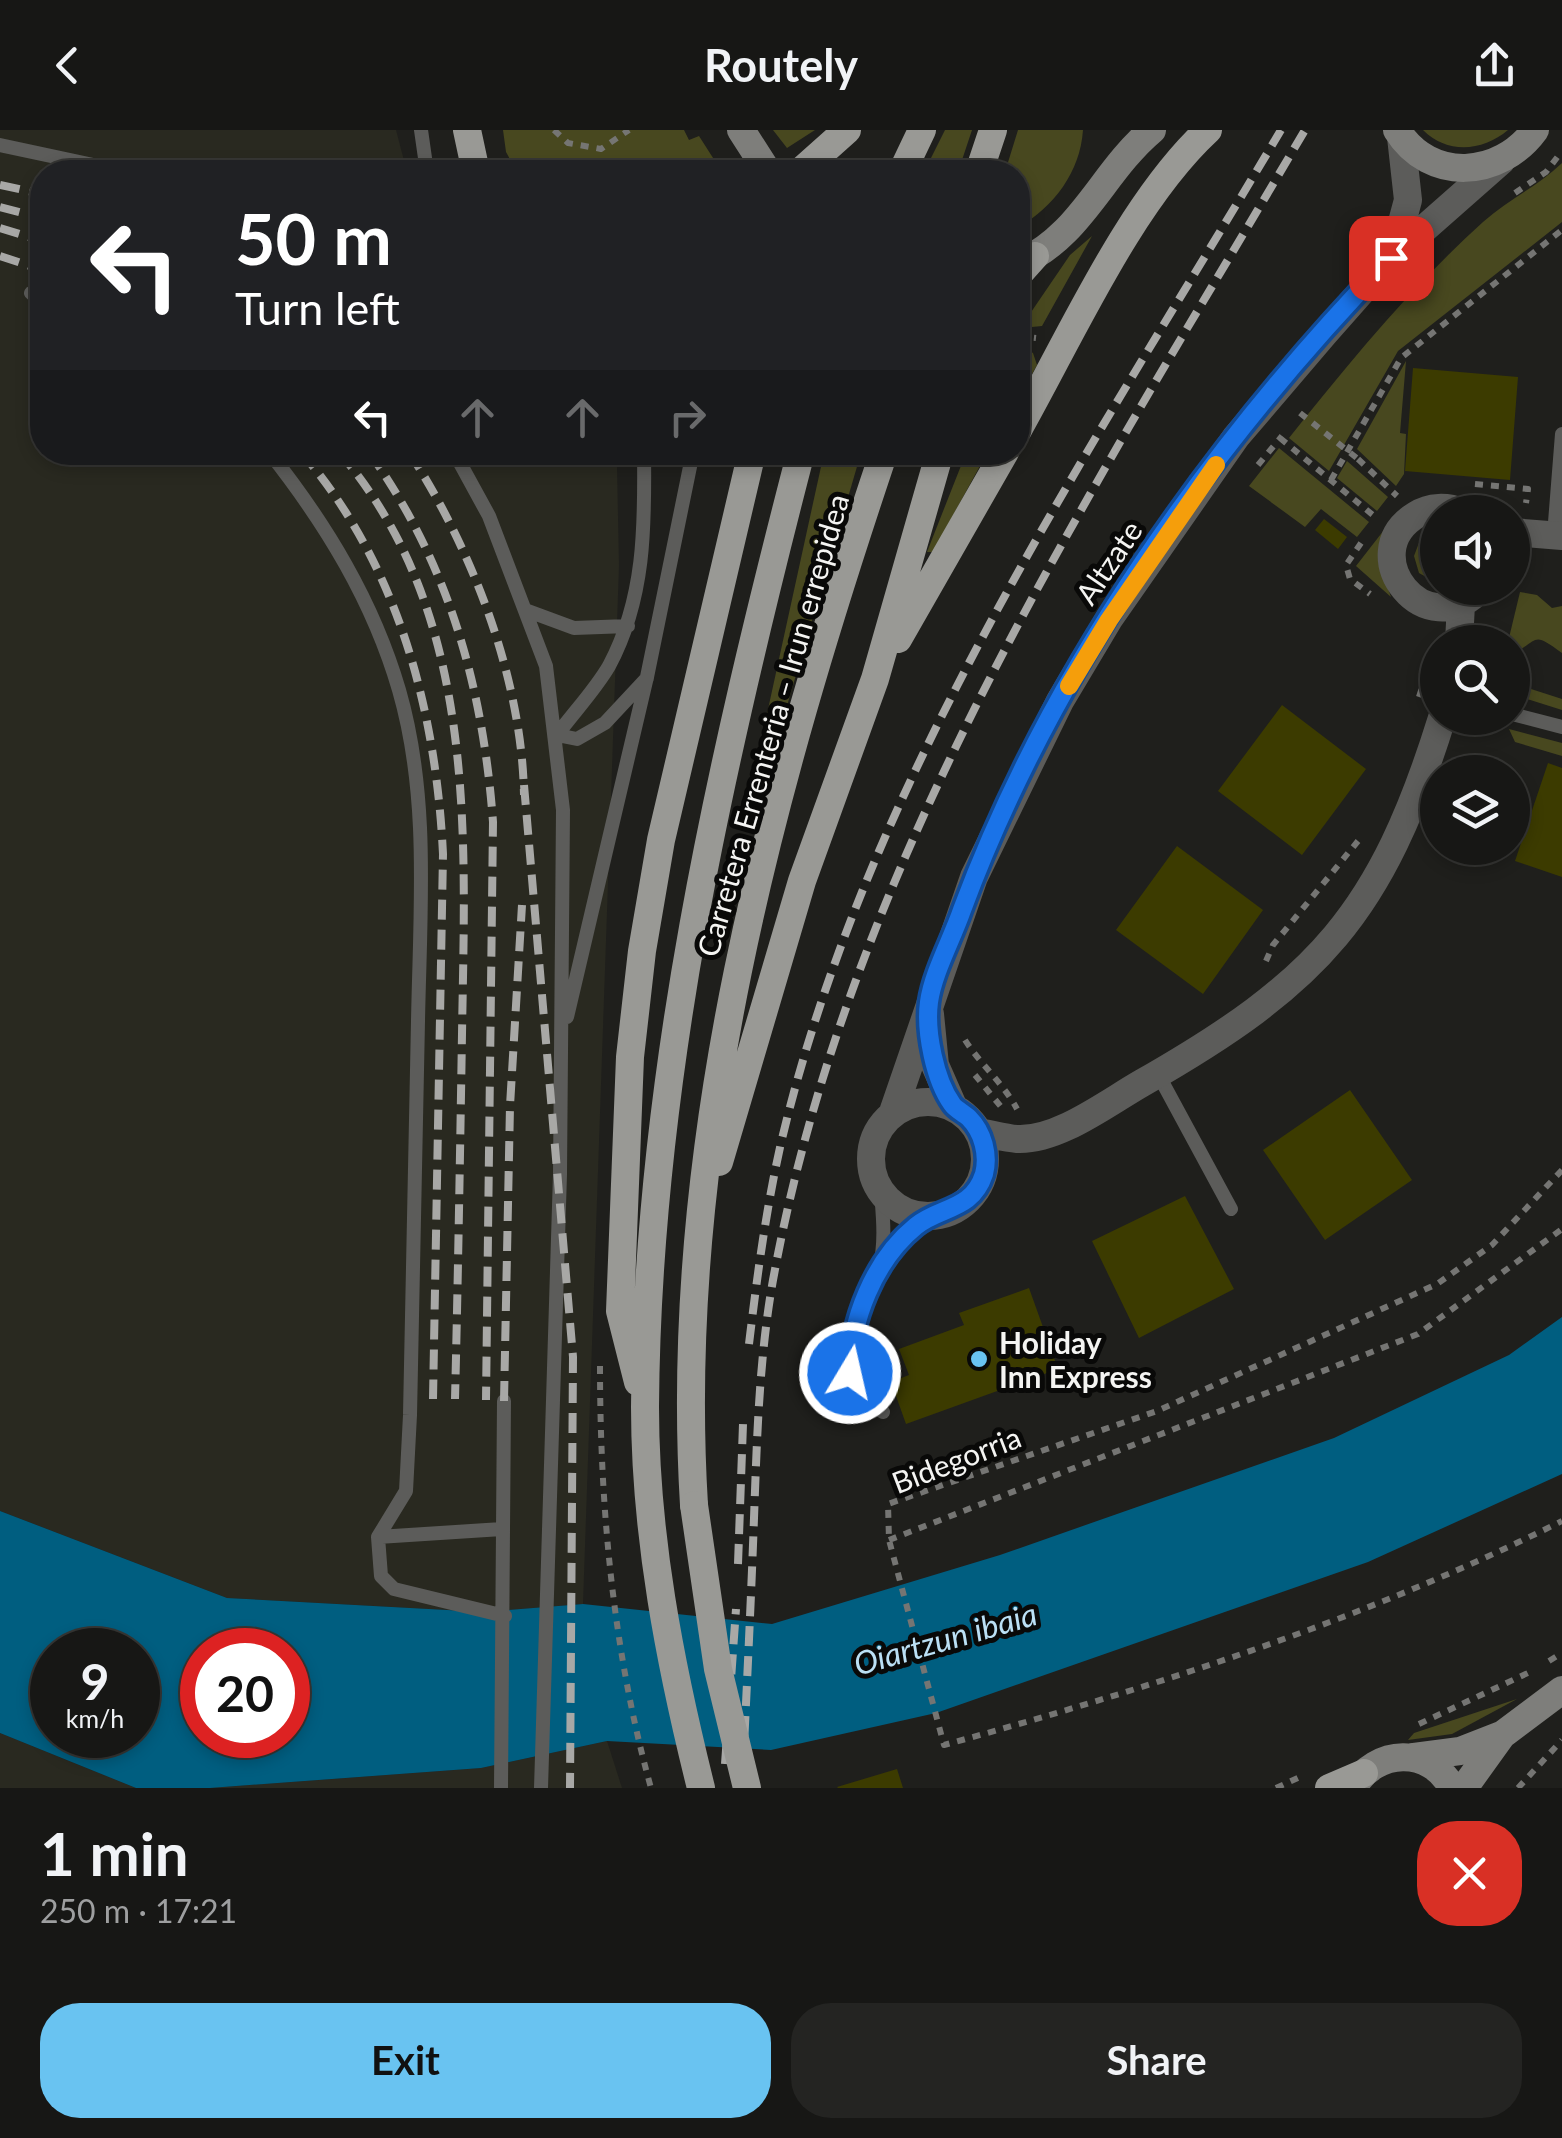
<!DOCTYPE html>
<html lang="en">
<head>
<meta charset="utf-8">
<style>
  :root { --surface:#171715; --page:#242422; --text:#f1f3f6; --muted:#9e9fa0; --line:#363634; --accent:#69c3f1 }
  body { margin:0; font-family:Lato,sans-serif; background:var(--page); color:var(--text); height:100vh; display:flex; flex-direction:column; font-size:38px; white-space:nowrap }
  * { box-sizing:border-box; margin:0 }
  p { font-size:32px; color:var(--muted) }
  .icon { flex:none; width:55px; height:55px; fill:none; stroke:currentColor; stroke-width:2; stroke-linecap:round; stroke-linejoin:round }
  .map { position:relative; height:1658px; overflow:hidden }
  .details { display:flex; flex-direction:column; background:var(--surface); flex:1 }
  .details>* { flex:none }
  .banner { position:absolute; left:30px; top:30px; width:1000px; height:305px; border-radius:40px; box-shadow:0 5px 15px #0003,0 0 0 2px var(--line); background:#202124; color:#fff; overflow:hidden }
  .controls { position:absolute; left:1420px; top:365px; display:grid; gap:20px }
  .controls a { display:grid; place-items:center; width:110px; height:110px; border-radius:50%; background:var(--surface); box-shadow:0 5px 15px #0003,0 0 0 2px var(--line); font-size:50px }
  .speed { position:absolute; left:30px; top:1498px; display:flex; gap:20px; font-size:50px; font-weight:700; text-align:center }
  .speed>* { display:grid; place-content:center; width:130px; height:130px; border-radius:50%; background:var(--surface); box-shadow:0 5px 15px #0003,0 0 0 2px var(--line); line-height:1 }
  .speed small { font-size:25px; font-weight:400 }
  .speed .limit { border:15px solid #d22; background:#fff; color:#111 }
  .pin { position:absolute; display:grid; place-items:center; width:85px; height:85px; color:#fff; margin:-42px; border-radius:20px; box-shadow:0 5px 15px #0006 }
  .me { position:absolute; width:110px; margin:-55px; rotate:9deg; stroke-linejoin:round; filter:drop-shadow(0 0 8px #0008) }
  .turn { display:flex; align-items:center; gap:35px; height:210px; padding:0 40px; font-size:45px }
  .turn .icon { width:130px; height:130px; stroke-width:2.5 }
  .turn b { display:block; font-size:70px; line-height:85px }
  .lanes { display:flex; align-items:center; height:95px; padding:0 40px; background:#0003; justify-content:center; gap:50px; direction:ltr }
  .lanes .off { opacity:.35 }
  .round { display:grid; place-items:center; flex:none; width:105px; height:105px; border-radius:40px; background:var(--page) }
  .overview { display:flex; align-items:center; justify-content:space-between; height:170px; padding:0 40px }
  h1 { font-size:60px; font-weight:700; line-height:75px }
  .primary-button { display:flex; gap:20px; margin-top:auto; padding:20px 40px }
  .primary-button a { flex:1; height:115px; border-radius:40px; background:var(--accent); color:#111; font-size:40px; font-weight:700; line-height:115px; text-align:center }
  .primary-button a+a { background:var(--page); color:var(--text) }
  header { display:flex; justify-content:space-between; align-items:center; height:130px; padding:0 40px; background:var(--surface); font-size:45px; font-weight:700 }
  .map>svg:first-child { display:block }
</style>
</head>
<body>
<header><svg class="icon" aria-label="back" viewBox="0 0 24 24"><path d="M15 5l-7 7 7 7"/></svg>Routely<svg class="icon" aria-label="share" viewBox="0 0 24 24"><path d="M12 15V3M7 8l5-5 5 5M5 13v7h14v-7"/></svg></header>
<div class="map">
<svg width="1562" height="1658" viewBox="0 0 1562 1658">
  <rect width="100%" height="100%" fill="#1f1f1c"/>
  <!-- built -->
  <path fill="#292920" d="M 0,0 L 396,0 L 407,42 L 42,42 L 42,322 L 605,322 L 617,336 L 619,436 L 583,1474 L 484,1482 L 227,1468 L 0,1381 Z
    M 0,1603 L 136,1658 L 0,1658 Z
    M 607,1611 L 622,1658 L 210,1658 L 481,1638 Z"/>
  <!-- green -->
  <path fill="#48481f" d="M 503,0 L 684,0 L 689,10 L 699,6 L 722,42 L 517,42 L 506,22 Z
    M 773,0 L 815,0 L 787,18 Z
    M 945,0 L 972,0 L 958,42 L 924,42 Z
    M 1018,0 L 1083,0 C 1080,43 1054,76 1018,98 L 1018,42 L 1005,42 Z
    M 1423,0 L 1508,0 C 1483,21 1448,25 1423,0 Z
    M 1562,33 L 1562,92 L 1398,221 L 1329,341 L 1289,308 C 1349,233 1411,157 1483,92 C 1508,70 1538,56 1562,33 Z
    M 1092,106 L 1042,196 L 1032,197 L 1025,191 L 1070,125 Z
    M 1025,218 L 1033,223 L 1037,235 L 1018,269 L 1018,220 Z
    M 1406,231 L 1400,303 L 1406,304 L 1404,344 L 1396,356 L 1357,319 Z
    M 1279,318 L 1369,392 L 1357,407 L 1321,379 L 1305,397 L 1249,356 Z
    M 824,323 L 861,323 L 753,692 L 744,689 Z
    M 966,323 L 987,323 L 933,422 L 927,422 Z
    M 1347,331 L 1388,367 L 1377,381 L 1337,348 Z
    M 1384,400 L 1378,431 L 1391,467 L 1356,436 Z
    M 1437,401 L 1438,401 L 1437,453 L 1419,443 L 1414,426 L 1420,410 Z
    M 1520,462 L 1537,465 L 1552,478 L 1562,476 L 1562,523 C 1532,501 1540,509 1513,524 L 1512,512 L 1508,512 Z
    M 1531,559 L 1562,569 L 1562,580 L 1518,566 Z
    M 1509,599 L 1562,613 L 1562,626 L 1515,612 Z
    M 1517,1569 L 1452,1604 L 1408,1610 L 1414,1603 Z"/>
  <!-- water -->
  <path fill="#005e80" fill-rule="evenodd" d="M 1562,1187 L 1562,1344 L 1368,1432 L 936,1583 L 771,1620 L 607,1611 L 481,1638 L 210,1658 L 136,1658 L 0,1603 L 0,1381 L 227,1468 L 484,1482 L 583,1474 L 772,1494 L 1000,1425 L 1334,1308 L 1509,1225 ZM 52,1520 L 138,1520 L 138,1605 L 52,1605 ZM 202,1520 L 288,1520 L 288,1605 L 202,1605 Z"/>
  <!-- building -->
  <path fill="#3c3b00" d="M 1413,238 L 1518,247 L 1510,350 L 1405,341 Z
    M 1324,389 L 1347,407 L 1338,419 L 1315,400 Z
    M 1282,575 L 1366,639 L 1302,725 L 1218,661 Z
    M 1548,633 L 1562,638 L 1562,747 L 1515,731 Z
    M 1177,716 L 1263,780 L 1203,864 L 1116,800 Z
    M 1350,960 L 1412,1050 L 1325,1110 L 1263,1020 Z
    M 1185,1066 L 1234,1159 L 1139,1208 L 1092,1111 Z
    M 1029,1158 L 1058,1239 L 906,1294 L 891,1252 L 909,1245 L 899,1219 L 964,1195 L 959,1183 Z
    M 897,1639 L 903,1658 L 838,1658 L 837,1657 Z"/>
  <g fill="none" stroke-linecap="round" stroke-linejoin="round">
    <!-- path -->
    <path stroke="#757573" stroke-width="6" stroke-dasharray="8 8" stroke-linecap="butt" d="M 554,0 L 568,13 L 601,19 L 629,0
      M 1515,63 L 1546,42 L 1562,21
      M 1405,154 L 1410,159 L 1424,144
      M 1018,206 L 1036,208
      M 1280,308 L 1374,386
      M 1358,329 L 1397,366
      M 1258,335 L 1282,306
      M 1331,350 L 1401,228 L 1562,100
      M 1475,354 L 1528,359 L 1526,373
      M 1361,413 L 1346,435 L 1350,449 L 1370,464
      M 1419,567 L 1432,526
      M 1266,831 L 1273,815 L 1358,711
      M 965,910 C 981,935 1003,953 1017,979
      M 975,945 L 1002,978
      M 1562,1040 L 1492,1115 L 1437,1154 L 1157,1281 L 888,1374 L 889,1410 L 944,1615 C 1155,1557 1366,1489 1562,1391
      M 600,1236 C 600,1377 613,1522 651,1658
      M 889,1410 L 1418,1204 L 1562,1099
      M 1549,1531 L 1562,1523
      M 1419,1594 L 1530,1542
      M 1276,1658 L 1302,1646
      M 1518,1658 L 1562,1610"/>
    <!-- service -->
    <path stroke="#5c5c5a" stroke-width="14" d="M 421,0 L 427,42
      M 0,15 L 126,42
      M 31,163 L 42,169
      M 269,322 C 326,394 373,471 399,560 C 430,667 420,781 418,891 C 415,1022 412,1153 410,1285 L 406,1361 L 378,1407 L 381,1446 L 394,1459 L 505,1486
      M 454,322 L 489,386 L 546,536 L 563,680 L 560,1044 L 541,1658
      M 644,322 C 645,396 645,469 609,536 C 595,560 574,582 557,605 L 577,609 L 605,593 L 647,548
      M 1554,405 L 1562,304
      M 528,481 L 574,498 L 628,496
      M 1512,584 L 1562,597
      M 567,887 L 647,547 L 693,322
      M 1158,944 L 1231,1079
      M 881,1062 C 883,1086 886,1115 879,1139 C 862,1194 819,1243 883,1282
      M 880,1138 L 908,1104 L 931,1087
      M 378,1407 L 502,1399
      M 501,1658 L 504,1271"/>
    <!-- minor -->
    <path stroke="#5c5c5a" stroke-width="28" d="M 1394,122 L 1408,70 L 1401,7
      M 1462,382 C 1447,376 1430,376 1416,385 C 1353,424 1426,518 1481,458
      M 1512,402 L 1562,406
      M 1459,512 L 1461,474
      M 930,884 L 935,935 L 953,976
      M871 1029a57 57 0 1 1 114 0a57 57 0 1 1-114 0Z
      M 892,985 L 974,747 L 1060,571 L 1109,489 L 1236,307 L 1324,204 L 1391,128 L 1501,31
      M 979,1002 C 991,1004 1005,1008 1017,1009 C 1058,1011 1107,973 1142,953 C 1319,852 1381,784 1442,588"/>
    <!-- secondary -->
    <path stroke="#7e7e7b" stroke-width="28" d="M 741,0 L 768,42
      M 1397,0 C 1430,53 1500,48 1535,0
      M 1018,134 C 1082,106 1101,43 1152,0
      M 1414,1627 L 1460,1621 L 1501,1605
      M 1353,1658 C 1375,1618 1431,1616 1452,1658
      M 1464,1658 L 1502,1605 L 1562,1560"/>
    <!-- primary -->
    <path stroke="#999995" stroke-width="28" d="M 467,0 L 476,42
      M 767,42 L 768,42
      M 800,42 L 847,0
      M 902,42 L 922,0
      M 979,42 L 993,0
      M 1018,145 L 1035,126
      M 1018,300 C 1071,206 1130,72 1208,0
      M 898,509 L 1005,322
      M 719,1032 L 802,751 L 875,549 L 940,322
      M 638,1252 L 620,1181 L 630,927 L 642,821 L 661,710 L 752,322
      M 694,1375 C 672,1015 770,661 884,322
      M 701,1658 C 670,1534 645,1405 645,1277 C 647,954 720,634 801,322
      M 1329,1658 L 1364,1643"/>
    <!-- rail -->
    <path stroke="#a8a8a6" stroke-width="8" stroke-dasharray="20 10" stroke-linecap="butt" d="M 0,55 L 42,64
      M 0,77 L 42,88
      M 0,98 L 42,111
      M 0,126 L 42,140
      M 301,322 C 398,434 436,580 443,724 L 433,1269
      M 339,322 C 479,484 465,706 462,904 C 460,1026 458,1148 455,1269
      M 369,322 C 449,434 483,557 493,692 L 486,1270
      M 409,322 C 472,419 522,548 524,665
      M 524,655 L 573,1227 L 570,1658
      M 749,1214 C 757,1147 766,1079 781,1013 C 868,645 1091,321 1281,0
      M 504,1271 L 510,976 L 522,775
      M 738,1434 L 743,1294
      M 725,1634 L 736,1479
      M 743,1636 C 747,1553 751,1471 754,1388 C 757,1308 759,1229 773,1150 C 851,725 1090,366 1305,0"/>
    <!-- path-bridge -->
    <path stroke="#757573" stroke-width="6" stroke-dasharray="8 8" stroke-linecap="butt" d="M 1300,283 L 1358,329"/>
    <!-- primary-bridge -->
    <path stroke="#999995" stroke-width="28" d="M 694,1375 L 718,1539 L 747,1658"/>
  </g>
  <g fill="none" stroke-linecap="round" stroke-linejoin="round">
    <defs>
      <path id="route" d="M 850,1243 C 850,1191 874,1130 916,1096 C 941,1076 972,1081 984,1044 C 989,1025 983,1002 969,988 C 964,983 956,980 952,974 C 935,950 925,902 929,872 C 933,843 952,809 962,780 C 1052,538 1212,313 1391,128"/>
    </defs>
    <!-- route casing -->
    <use href="#route" stroke="#114b97" stroke-width="25"/>
    <!-- route -->
    <use href="#route" stroke="#1a73e8" stroke-width="18"/>
    <!-- slow -->
    <path stroke="#f59e0b" stroke-width="18" d="M 1069,556 L 1109,490 L 1216,335"/>
  </g>
  <!-- markers -->
  <circle fill="#69c3f1" stroke="#090908" stroke-width="4" cx="979" cy="1229" r="10"/>
  <g text-anchor="middle" dominant-baseline="central" stroke-width="10" stroke-linejoin="round" paint-order="stroke">
    <!-- street labels -->
    <g font-size="30" fill="#f4f4f2" stroke="#090908">
      <text transform="translate(1108 432) rotate(-56)">Altzate</text>
      <text transform="translate(772 595) rotate(-74)">Carretera Errenteria – Irun errepidea</text>
      <text transform="translate(956 1329) rotate(-21)">Bidegorria</text>
    </g>
    <!-- poi labels -->
    <g font-size="30" font-weight="bold" fill="#f4f4f2" stroke="#090908" text-anchor="start">
      <text x="999" y="1212">Holiday<tspan x="999" dy="34">Inn Express</tspan></text>
    </g>
    <!-- water labels -->
    <g font-size="32" font-style="italic" fill="#bbe0f5" stroke="#090908">
      <text transform="translate(945 1508) rotate(-16)">Oiartzun ibaia</text>
    </g>
  </g>
</svg>
<div class="controls">
<a><svg class="icon" aria-label="sound" viewBox="0 0 24 24"><path d="M4 9h4l5-4v14l-5-4H4zM17 9q2 3 0 6"/></svg></a>
<a><svg class="icon" aria-label="search" viewBox="0 0 24 24"><circle cx="10" cy="10" r="6"/><path d="M15 15l6 6"/></svg></a>
<a><svg class="icon" aria-label="layers" viewBox="0 0 24 24"><path d="M12 4l9 5-9 5-9-5zM3 14l9 5 9-5"/></svg></a>
</div>
<div class="speed"><div>9<small>km/h</small></div><div class="limit">20</div></div>
<div class="pin" style="left:1391px;top:128px;background:#d93025"><svg class="icon" aria-label="arrive" viewBox="0 0 24 24"><path d="M6 21V4h12l-3 4 3 4H6"/></svg></div>
<svg class="me" style="left:850px;top:1243px" viewBox="-20 -20 40 40"><circle r="17" fill="#1a73e8" stroke="#fff" stroke-width="3"/><path d="M0-11L8 9 0 5-8 9z" fill="#fff"/></svg>
<div class="banner">
<div class="turn"><svg class="icon" aria-label="left" viewBox="0 0 24 24"><path d="M17 20v-9H6M10 6l-5 5 5 5"/></svg><div><b>50 m</b>Turn left</div></div>
<div class="lanes"><svg class="icon" aria-label="left" viewBox="0 0 24 24"><path d="M17 20v-9H6M10 6l-5 5 5 5"/></svg><svg class="icon off" aria-label="ahead" viewBox="0 0 24 24"><path d="M12 20V5M6 11l6-6 6 6"/></svg><svg class="icon off" aria-label="ahead" viewBox="0 0 24 24"><path d="M12 20V5M6 11l6-6 6 6"/></svg><svg class="icon off" aria-label="right" viewBox="0 0 24 24"><path d="M7 20v-9h11M14 6l5 5-5 5"/></svg></div>
</div>
</div>
<section class="details">
<div class="overview"><div><h1>1 min</h1><p>250 m · 17:21</p></div><a class="round" style="background:#d93025;color:#fff"><svg class="icon" aria-label="close" viewBox="0 0 24 24"><path d="M6 6l12 12M18 6L6 18"/></svg></a></div>
<div class="primary-button"><a>Exit</a><a>Share</a></div>
</section>
</body>
</html>
